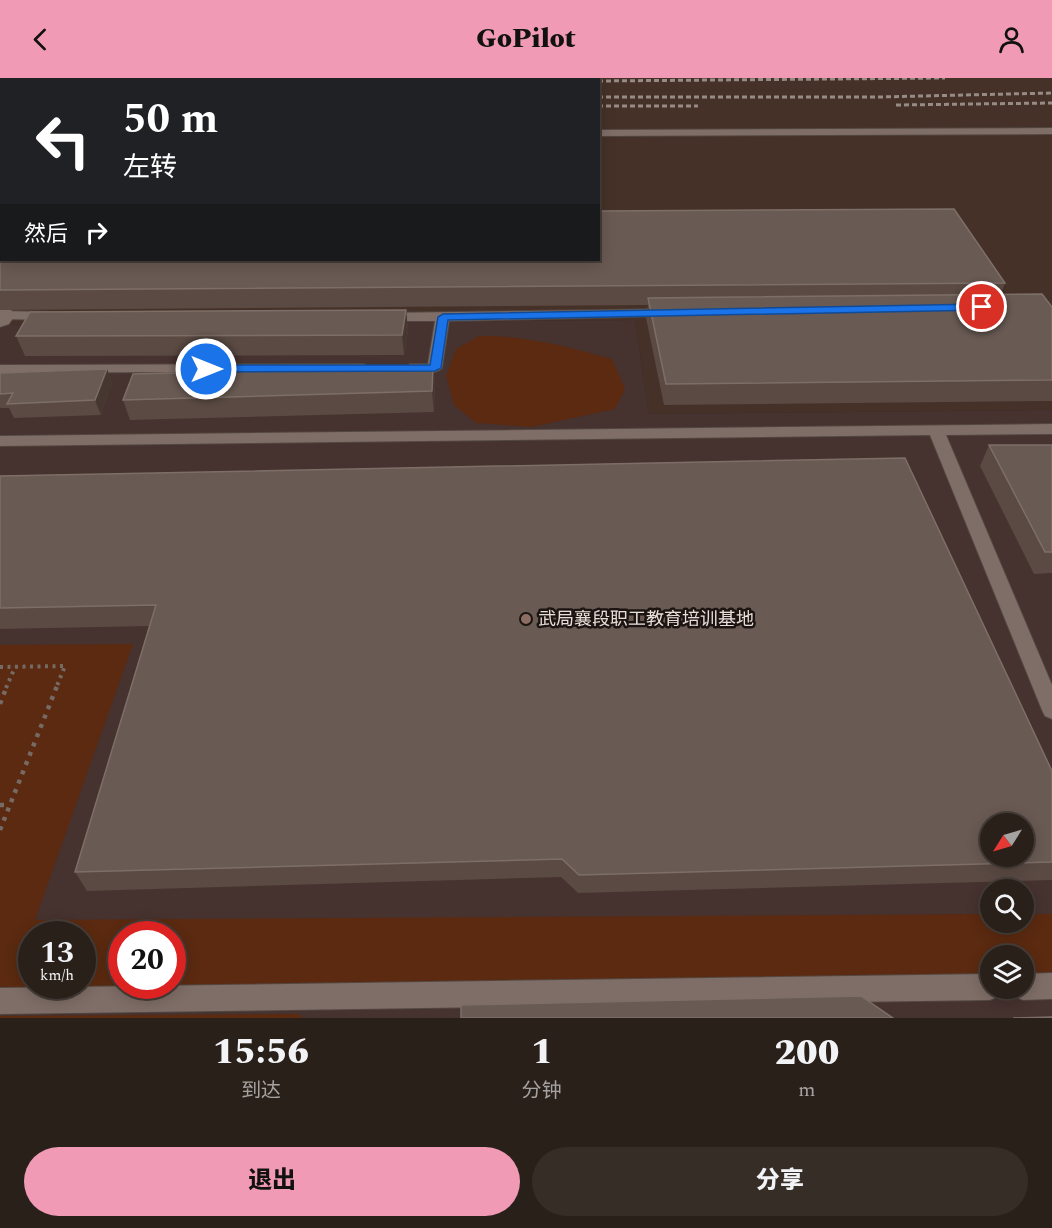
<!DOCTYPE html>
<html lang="zh">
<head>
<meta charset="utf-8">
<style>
  :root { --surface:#2a201a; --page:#362d27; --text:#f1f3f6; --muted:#a5a3a2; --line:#463e39; --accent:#f09ab5 }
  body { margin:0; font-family:Spectral,"Noto Sans SC",serif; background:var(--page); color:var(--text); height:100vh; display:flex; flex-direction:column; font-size:22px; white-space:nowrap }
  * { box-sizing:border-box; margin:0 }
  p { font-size:20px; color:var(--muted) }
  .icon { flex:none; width:33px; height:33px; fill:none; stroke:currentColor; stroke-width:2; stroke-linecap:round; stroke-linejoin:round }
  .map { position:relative; height:940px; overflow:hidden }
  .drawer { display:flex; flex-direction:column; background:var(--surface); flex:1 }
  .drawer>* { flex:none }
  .banner { position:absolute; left:0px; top:0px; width:600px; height:183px; box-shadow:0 3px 15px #0003,0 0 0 2px var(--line); background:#202124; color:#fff; overflow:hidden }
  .needle { width:39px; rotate:233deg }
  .buttons { position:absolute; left:980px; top:735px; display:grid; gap:12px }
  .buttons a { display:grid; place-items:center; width:54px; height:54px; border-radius:50%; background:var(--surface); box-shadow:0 3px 15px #0003,0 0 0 2px var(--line); font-size:30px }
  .speed { position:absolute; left:18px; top:843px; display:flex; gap:12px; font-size:30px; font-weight:700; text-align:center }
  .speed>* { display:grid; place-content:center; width:78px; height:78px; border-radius:50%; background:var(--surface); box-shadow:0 3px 15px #0003,0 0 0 2px var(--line); line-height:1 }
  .speed small { font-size:15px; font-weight:400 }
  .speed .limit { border:9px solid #d22; background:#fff; color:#111 }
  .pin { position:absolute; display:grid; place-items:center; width:51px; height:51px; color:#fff; margin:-26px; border:3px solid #fff; border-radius:50%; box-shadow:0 2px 6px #0007 }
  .me { position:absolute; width:66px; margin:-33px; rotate:90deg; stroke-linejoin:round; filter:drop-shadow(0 0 4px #0008) }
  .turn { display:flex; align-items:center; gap:21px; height:126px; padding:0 24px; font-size:27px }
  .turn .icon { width:78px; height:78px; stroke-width:2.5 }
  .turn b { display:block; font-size:42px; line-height:51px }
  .then { display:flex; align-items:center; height:57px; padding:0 24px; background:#0003; gap:12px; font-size:22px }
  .eta { display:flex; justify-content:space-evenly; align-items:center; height:102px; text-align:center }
  .eta b { font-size:36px; font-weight:800; line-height:42px }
  .primary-button { display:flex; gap:12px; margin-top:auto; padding:12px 24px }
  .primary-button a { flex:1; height:69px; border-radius:36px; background:var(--accent); color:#111; font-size:24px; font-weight:800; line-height:69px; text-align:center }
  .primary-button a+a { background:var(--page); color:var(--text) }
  header { display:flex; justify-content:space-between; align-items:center; height:78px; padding:0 24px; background:var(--accent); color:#111; font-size:27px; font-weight:800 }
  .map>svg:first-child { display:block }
</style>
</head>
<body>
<header><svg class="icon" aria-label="back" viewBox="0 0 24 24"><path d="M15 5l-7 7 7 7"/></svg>GoPilot<svg class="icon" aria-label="person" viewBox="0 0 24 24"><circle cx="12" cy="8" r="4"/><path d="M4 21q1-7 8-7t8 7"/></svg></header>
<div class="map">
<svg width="1052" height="940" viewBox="0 0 1052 940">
  <rect width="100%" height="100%" fill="#382a23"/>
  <!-- built -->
  <path fill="#453127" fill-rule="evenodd" d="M 0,0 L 1052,0 L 1052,332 L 649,336 L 635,242 L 0,247 ZM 2,2 L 598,2 L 598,182 L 2,182 Z"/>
  <!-- education -->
  <path fill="#46322f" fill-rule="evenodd" d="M 635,242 L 649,336 L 1052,332 L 1052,940 L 0,940 L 0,247 ZM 990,746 L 1023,746 L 1023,778 L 990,778 ZM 990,812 L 1023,812 L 1023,844 L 990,844 ZM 32,856 L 82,856 L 82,908 L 32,908 ZM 122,856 L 172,856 L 172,908 L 122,908 ZM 990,878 L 1023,878 L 1023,910 L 990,910 Z"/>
  <!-- green -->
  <path fill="#5b2a10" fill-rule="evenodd" d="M 479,258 C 525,257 568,269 612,281 L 625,311 L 615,331 L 531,349 L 476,345 L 454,327 L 446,298 L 456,271 Z
    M 133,566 L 35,842 L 990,836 L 990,844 L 1023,844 L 1023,836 L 1052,836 L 1052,908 L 1023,909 L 1023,878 L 990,878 L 990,909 L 0,923 L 0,567 ZM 32,856 L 82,856 L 82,908 L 32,908 ZM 122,856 L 172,856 L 172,908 L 122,908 Z
    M 299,936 L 302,940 L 0,940 L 0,938 Z"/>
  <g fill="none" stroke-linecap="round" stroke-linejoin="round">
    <defs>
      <path id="lane" d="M 1052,50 L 1052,56 L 598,58 L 598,52 Z
        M 0,54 L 2,54 L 2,60 L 0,60 Z
        M 672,231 L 677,232 L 679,235 L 677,238 L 449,243 L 442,290 C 435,297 410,297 403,290 L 410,286 L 428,286 L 435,243 L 382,243 L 375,239 L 382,235 Z
        M 0,233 L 52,234 L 59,238 L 52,242 L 0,241 Z
        M 364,286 L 371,290 L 369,293 L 0,295 L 0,287 Z
        M 1052,346 L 1052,356 L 946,357 L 1052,607 L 1052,641 L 1045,638 L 1042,632 L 930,357 L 0,368 L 0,358 Z
        M 1052,895 L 1052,921 L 1023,922 L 1014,918 L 1011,910 L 1023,910 L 1023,896 Z
        M 990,896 L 990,910 L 1002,910 L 999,918 L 990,922 L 0,936 L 0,910 Z"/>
      <path id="street" d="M 0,230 L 11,232 L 15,237 L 9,246 L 0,249 Z"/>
    </defs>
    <!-- lane casing -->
    <use href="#lane" stroke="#534741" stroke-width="2"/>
    <!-- street casing -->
    <use href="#street" stroke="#534741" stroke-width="2"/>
    <!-- path-far1 -->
    <path stroke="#766a64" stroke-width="4" stroke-dasharray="3 4.5" stroke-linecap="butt" d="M 0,589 L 65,588 L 56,610
      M 6,610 L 15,589"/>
    <!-- path -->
    <path stroke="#766a64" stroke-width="4.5" stroke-dasharray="4 6" stroke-linecap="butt" d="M 0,626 L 7,608
      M 0,727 L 10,727
      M 0,752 L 57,608"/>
    <!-- lane -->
    <use href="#lane" fill="#7f6e67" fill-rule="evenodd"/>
    <!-- street -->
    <use href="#street" fill="#7f6e67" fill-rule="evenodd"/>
    <!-- rail -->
    <path stroke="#978b86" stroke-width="3" stroke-dasharray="5 3" stroke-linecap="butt" d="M 356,0 L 477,2
      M 598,3 L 945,0
      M 598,19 L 878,19 L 1052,15
      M 896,27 L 1052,25
      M 598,28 L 698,28"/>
  </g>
  <!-- wall -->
  <path fill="#5a4a43" d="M 0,137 L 1005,205 L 1001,216 L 1052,229 L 1052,323 L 664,327 L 646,240 L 648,227 L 0,232 Z
    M 406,232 L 408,252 L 404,277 L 25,278 L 16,258 Z
    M 433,288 L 435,308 L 434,334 L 130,342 L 123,322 Z
    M 107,291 L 112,305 L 101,337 L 14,340 L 9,330 L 0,330 L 0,295 Z
    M 989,367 L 1052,367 L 1052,495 L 1034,496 L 980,388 Z
    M 0,398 L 1052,693 L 1052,802 L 578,815 L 561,799 L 87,813 L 75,794 L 149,548 L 0,551 Z"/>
  <!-- shaded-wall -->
  <path fill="#463730" d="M 406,232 L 408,252 L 404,277 L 402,257 Z
    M 433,288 L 435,308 L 434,334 L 432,313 Z
    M 107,291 L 112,305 L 101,337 L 95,322 Z"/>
  <!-- building -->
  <path fill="#695a53" stroke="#7d6f68" stroke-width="1.5" fill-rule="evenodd" d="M 954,131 L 1005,205 L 0,212 L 0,137 L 2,137 L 2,182 L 598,182 L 598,133 Z
    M 1042,216 L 1052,229 L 1052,302 L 666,306 L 648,220 Z
    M 406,232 L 402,257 L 16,258 L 30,234 Z
    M 433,288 L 432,313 L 123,322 L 133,296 Z
    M 107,291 L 95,322 L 7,326 L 13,315 L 0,316 L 0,295 Z
    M 989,367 L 1052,367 L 1052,474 L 1045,474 Z
    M 905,380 L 1052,693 L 1052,784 L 579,797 L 562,781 L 75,794 L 156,527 L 0,530 L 0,398 ZM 990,746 L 1023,746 L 1023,778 L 990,778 Z
    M 861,918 L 893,940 L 461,940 L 461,927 Z
    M 1052,939 L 1052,940 L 1013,940 Z"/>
  <!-- route -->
  <path fill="#1a73e8" stroke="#114b97" stroke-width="1.5" d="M 982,226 L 985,227 L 985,232 L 448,242 L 441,290 L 435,293 L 206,294 L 200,291 L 206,287 L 430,287 L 438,239 L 443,236 Z"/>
  <!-- markers -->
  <circle fill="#8d6e63" stroke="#1b1411" stroke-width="2" cx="526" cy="541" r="6"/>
  <g text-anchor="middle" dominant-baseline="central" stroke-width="5" stroke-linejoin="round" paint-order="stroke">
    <!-- poi labels -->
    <g font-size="18" fill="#e7ded9" stroke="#1b1411" text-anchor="start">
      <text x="538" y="541">武局襄段职工教育培训基地</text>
    </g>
  </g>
</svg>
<div class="buttons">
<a><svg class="needle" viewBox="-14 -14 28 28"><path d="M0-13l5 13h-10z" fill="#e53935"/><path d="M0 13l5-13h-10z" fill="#a5a3a2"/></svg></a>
<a><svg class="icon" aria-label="search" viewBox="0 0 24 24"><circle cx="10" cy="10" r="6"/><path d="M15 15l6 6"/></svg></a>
<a><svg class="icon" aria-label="layers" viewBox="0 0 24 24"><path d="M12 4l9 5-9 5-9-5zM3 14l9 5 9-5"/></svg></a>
</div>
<div class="speed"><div>13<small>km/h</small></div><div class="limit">20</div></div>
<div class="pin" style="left:982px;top:229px;background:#d93025"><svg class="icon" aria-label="arrive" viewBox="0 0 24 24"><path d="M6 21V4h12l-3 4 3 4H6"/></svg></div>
<svg class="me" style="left:206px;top:291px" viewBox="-20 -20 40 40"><circle r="17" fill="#1a73e8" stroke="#fff" stroke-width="3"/><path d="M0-11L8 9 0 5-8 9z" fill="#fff"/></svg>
<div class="banner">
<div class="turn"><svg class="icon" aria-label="left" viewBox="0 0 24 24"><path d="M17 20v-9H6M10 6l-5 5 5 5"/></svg><div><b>50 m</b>左转</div></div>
<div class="then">然后<svg class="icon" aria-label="right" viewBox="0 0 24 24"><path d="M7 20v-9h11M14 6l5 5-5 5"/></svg></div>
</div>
</div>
<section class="drawer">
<div class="eta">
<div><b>15:56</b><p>到达</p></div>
<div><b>1</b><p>分钟</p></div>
<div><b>200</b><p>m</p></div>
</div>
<div class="primary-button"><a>退出</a><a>分享</a></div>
</section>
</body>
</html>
